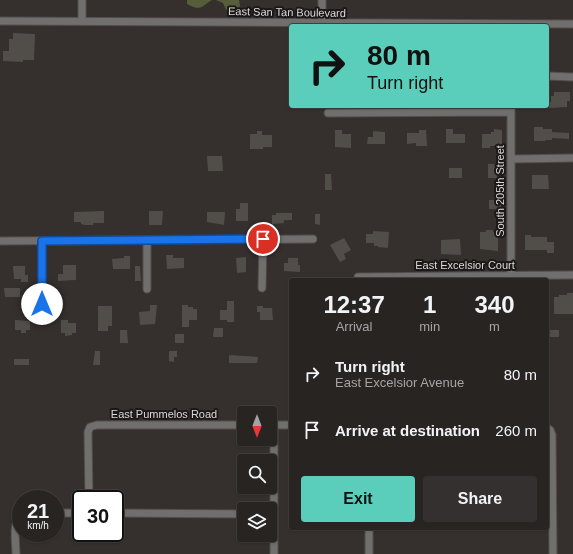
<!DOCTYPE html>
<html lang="en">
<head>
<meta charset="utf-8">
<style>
  :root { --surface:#282422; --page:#34302f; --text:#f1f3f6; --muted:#a5a4a5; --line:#444140; --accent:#5bcebb }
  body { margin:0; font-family:Arial,sans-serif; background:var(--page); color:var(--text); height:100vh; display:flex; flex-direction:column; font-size:15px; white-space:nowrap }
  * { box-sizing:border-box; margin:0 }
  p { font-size:13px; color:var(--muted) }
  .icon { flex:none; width:22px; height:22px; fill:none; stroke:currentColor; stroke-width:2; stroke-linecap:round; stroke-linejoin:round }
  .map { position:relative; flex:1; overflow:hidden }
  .drawer { position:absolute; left:289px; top:278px; width:260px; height:252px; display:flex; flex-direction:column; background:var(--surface); border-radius:4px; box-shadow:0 1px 3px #0004,0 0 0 1px var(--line) }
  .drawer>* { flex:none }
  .guide { position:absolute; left:289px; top:24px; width:260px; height:84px; border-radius:4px; box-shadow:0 1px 3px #0004,0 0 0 1px var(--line); background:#5bcebb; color:#111; overflow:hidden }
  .needle { width:26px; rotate:180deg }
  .buttons { position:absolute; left:237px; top:406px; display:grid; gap:8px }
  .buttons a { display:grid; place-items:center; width:40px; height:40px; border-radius:4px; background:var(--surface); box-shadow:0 1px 3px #0004,0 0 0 1px var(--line); font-size:20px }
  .speed { position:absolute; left:12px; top:490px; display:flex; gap:8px; font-size:20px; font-weight:700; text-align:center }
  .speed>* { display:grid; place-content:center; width:52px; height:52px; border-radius:50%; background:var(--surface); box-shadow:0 1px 3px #0004,0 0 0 1px var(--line); line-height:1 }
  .speed small { font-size:10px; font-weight:400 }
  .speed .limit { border:2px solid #111; border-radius:6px; background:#fff; color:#111 }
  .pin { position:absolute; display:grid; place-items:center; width:34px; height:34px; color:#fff; margin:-17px; border:2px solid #fff; border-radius:50%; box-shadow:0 1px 4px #0007 }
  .me { position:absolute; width:44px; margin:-22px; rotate:0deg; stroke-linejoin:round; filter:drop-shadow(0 0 3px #0008) }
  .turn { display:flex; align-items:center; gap:14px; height:84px; padding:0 12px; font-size:18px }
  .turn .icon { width:52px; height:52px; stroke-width:2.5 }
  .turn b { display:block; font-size:28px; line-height:34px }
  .eta { display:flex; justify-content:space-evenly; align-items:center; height:68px; text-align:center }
  .eta b { font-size:24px; font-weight:700; line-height:28px }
  .primary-button { display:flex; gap:8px; margin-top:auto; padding:8px 12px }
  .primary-button a { flex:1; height:46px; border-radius:4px; background:var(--accent); color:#111; font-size:16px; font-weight:700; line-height:46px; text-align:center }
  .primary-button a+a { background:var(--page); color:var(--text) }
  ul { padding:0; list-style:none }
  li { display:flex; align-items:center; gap:12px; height:56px; padding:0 12px }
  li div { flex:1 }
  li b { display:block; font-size:15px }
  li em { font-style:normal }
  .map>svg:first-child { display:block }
</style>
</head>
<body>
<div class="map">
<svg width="573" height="554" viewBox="0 0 573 554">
  <rect width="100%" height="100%" fill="#35302d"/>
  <!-- green -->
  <path fill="#565d3b" d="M 187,0 L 212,0 C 201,6 202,12 187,4 Z
    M 216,0 L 239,0 L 240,6 L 237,11 C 228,15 226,10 223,3 Z"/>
  <!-- building -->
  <path fill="#514d49" d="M 13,33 L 35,34 L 34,60 L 23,60 L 23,62 L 3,61 L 3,51 L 9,51 L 9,39 L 13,39 Z
    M 554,92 L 570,92 L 570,101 L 567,101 L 567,107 L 549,108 L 549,102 L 551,102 L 551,96 L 554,96 Z
    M 534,127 L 543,127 L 543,129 L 552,129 L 552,132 L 569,133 L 569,139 L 552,138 L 552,140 L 545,140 L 545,141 L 534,141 Z
    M 446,129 L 453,129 L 453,134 L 465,134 L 465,143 L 446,143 Z
    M 494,129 L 502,130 L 502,146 L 490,146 L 490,148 L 482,148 L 482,134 L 491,134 L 491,132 L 494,132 Z
    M 335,130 L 342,130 L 342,134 L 351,134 L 351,148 L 335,147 Z
    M 419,130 L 426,130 L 427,146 L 416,146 L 416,143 L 407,144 L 407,133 L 419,133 Z
    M 257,131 L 262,131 L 262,135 L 272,135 L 272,147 L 263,147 L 263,149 L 250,149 L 250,134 L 257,134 Z
    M 373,131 L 385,132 L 385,144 L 367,144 L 368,137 L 373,137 Z
    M 207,156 L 222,156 L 223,171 L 208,171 Z
    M 488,164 L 497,164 L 497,178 L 488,178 Z
    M 449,168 L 462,168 L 462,178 L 449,178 Z
    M 325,174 L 331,174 L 332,190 L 325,190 Z
    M 532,175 L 548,175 L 549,189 L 532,189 Z
    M 489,200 L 501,200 L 501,209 L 489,209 Z
    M 240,203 L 248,203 L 248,221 L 236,221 L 236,209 L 240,209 Z
    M 104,211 L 104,223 L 93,223 L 93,225 L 85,225 L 81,224 L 81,222 L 74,222 L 74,212 Z
    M 149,211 L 163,211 L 162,225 L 149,225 Z
    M 207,212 L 225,212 L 224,225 L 207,222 Z
    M 276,213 L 292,213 L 292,220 L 284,220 L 284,223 L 272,224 L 272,215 L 276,215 Z
    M 315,214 L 320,214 L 320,225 L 315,224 Z
    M 486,230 L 493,230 L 493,232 L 498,232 L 498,251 L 480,249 L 480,232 L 486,232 Z
    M 373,231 L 389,232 L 388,248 L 378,247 L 378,246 L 374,246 L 374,243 L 366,243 L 366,234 L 373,234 Z
    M 525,235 L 531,235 L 531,237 L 547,237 L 547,242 L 554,242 L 554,253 L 547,253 L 547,250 L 525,250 Z
    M 344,238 L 351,250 L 344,254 L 346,259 L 340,262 L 330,245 Z
    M 460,239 L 461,255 L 441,254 L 441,240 Z
    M 166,255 L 173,255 L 173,258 L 184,258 L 184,268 L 167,269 Z
    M 124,256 L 130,256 L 130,269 L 113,269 L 112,259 L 124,258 Z
    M 246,257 L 246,272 L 237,273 L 236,258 Z
    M 288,258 L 298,258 L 298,265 L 300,265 L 300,272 L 284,271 L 284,263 L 288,263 Z
    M 63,265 L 76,265 L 76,280 L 58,281 L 58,274 L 63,274 Z
    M 13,266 L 25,266 L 25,275 L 28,275 L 28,282 L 21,282 L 21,279 L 14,279 Z
    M 135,266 L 140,266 L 141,281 L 135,281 Z
    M 4,288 L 20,288 L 20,297 L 5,297 Z
    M 567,293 L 573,293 L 573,314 L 554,314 L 554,297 L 559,297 L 559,295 L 567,295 Z
    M 227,301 L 234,301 L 234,322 L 227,322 L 227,320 L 220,320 L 220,310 L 227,310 Z
    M 150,305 L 157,305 L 155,324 L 140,325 L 139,312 L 150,311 Z
    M 182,305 L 188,305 L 188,307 L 193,307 L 193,309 L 197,309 L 197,320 L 189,320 L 189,327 L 182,327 Z
    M 98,306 L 112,306 L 112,326 L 108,326 L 108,331 L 98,331 Z
    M 257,306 L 263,306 L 263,308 L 272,308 L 273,320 L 260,320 L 260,312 L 257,312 Z
    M 15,320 L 30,321 L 30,330 L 26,330 L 26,333 L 21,333 L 21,330 L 15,330 Z
    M 61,320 L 68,320 L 68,323 L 76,323 L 76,333 L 72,333 L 72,335 L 65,336 L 65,333 L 61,333 Z
    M 214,328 L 223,328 L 223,337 L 213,337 Z
    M 120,330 L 127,330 L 128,343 L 120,343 Z
    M 550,330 L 559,330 L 559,337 L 550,337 Z
    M 175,334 L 184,334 L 184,343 L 175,343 Z
    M 95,351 L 100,351 L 100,365 L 93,365 Z
    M 169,351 L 177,351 L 177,357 L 174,357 L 174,362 L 169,361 Z
    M 229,355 L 258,357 L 257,363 L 229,363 Z
    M 14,359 L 29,359 L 29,365 L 14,365 Z"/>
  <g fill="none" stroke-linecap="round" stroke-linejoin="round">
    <defs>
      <path id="minor" d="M 82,0 L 82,21
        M 322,0 L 322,23
        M 0,21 L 573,24
        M 547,76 L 573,77
        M 511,106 L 511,275
        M 328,113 L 511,112
        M 511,159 L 573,158
        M 0,241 L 313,239
        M 358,277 L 573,275
        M 262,288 L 263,239
        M 147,289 L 147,240
        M 42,304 L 42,241
        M 270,425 L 291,425
        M 274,425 L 274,554
        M 547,428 L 550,430 L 552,435 L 553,554
        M 89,499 L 88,432 L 90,427 L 97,425 L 244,425
        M 55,513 L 81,513
        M 115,513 L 244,514
        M 369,528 L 369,554
        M 16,554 C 16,544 12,521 21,516"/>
    </defs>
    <!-- minor casing -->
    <use href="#minor" stroke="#534e4c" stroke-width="9"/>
    <!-- minor -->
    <use href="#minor" stroke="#716f6d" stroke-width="7"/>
  </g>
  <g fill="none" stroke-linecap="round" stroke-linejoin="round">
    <defs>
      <path id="route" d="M 42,304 L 42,241 L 263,239"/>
    </defs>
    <!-- route casing -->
    <use href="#route" stroke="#114b97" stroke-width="10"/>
    <!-- route -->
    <use href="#route" stroke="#1a73e8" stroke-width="7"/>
  </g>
  <g text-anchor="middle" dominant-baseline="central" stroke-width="4" stroke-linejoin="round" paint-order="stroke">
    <!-- street labels -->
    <g font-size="11" fill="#dcd9d7" stroke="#1b1817">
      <text transform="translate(287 12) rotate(1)">East San Tan Boulevard</text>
      <text transform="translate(500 191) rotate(-90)">South 205th Street</text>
      <text x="465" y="265">East Excelsior Court</text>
      <text x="164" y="414">East Pummelos Road</text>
    </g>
  </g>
</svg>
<div class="buttons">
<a><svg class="needle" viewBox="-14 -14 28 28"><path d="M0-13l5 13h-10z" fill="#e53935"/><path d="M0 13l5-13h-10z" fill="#a5a4a5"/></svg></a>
<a><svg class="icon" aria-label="search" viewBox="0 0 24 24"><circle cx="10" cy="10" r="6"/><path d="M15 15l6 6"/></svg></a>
<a><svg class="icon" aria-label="layers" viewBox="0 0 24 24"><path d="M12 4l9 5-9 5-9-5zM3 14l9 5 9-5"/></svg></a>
</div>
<div class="speed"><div>21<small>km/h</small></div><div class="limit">30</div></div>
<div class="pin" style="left:263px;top:239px;background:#d93025"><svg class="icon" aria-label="arrive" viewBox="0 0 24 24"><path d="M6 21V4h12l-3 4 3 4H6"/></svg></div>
<svg class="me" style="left:42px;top:304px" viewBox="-20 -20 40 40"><circle r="19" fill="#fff"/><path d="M0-13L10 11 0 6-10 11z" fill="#1a73e8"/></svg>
<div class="guide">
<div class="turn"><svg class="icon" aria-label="right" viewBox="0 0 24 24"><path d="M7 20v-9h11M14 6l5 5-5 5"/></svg><div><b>80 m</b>Turn right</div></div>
</div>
<section class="drawer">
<div class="eta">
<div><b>12:37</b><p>Arrival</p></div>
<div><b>1</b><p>min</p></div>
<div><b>340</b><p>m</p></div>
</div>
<ul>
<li><svg class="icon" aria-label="right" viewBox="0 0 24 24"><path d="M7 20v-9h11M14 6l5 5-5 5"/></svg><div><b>Turn right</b><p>East Excelsior Avenue</p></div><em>80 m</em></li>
<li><svg class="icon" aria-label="arrive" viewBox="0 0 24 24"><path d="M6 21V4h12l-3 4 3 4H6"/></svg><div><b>Arrive at destination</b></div><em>260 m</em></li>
</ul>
<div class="primary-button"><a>Exit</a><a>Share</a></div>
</section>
</div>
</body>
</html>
